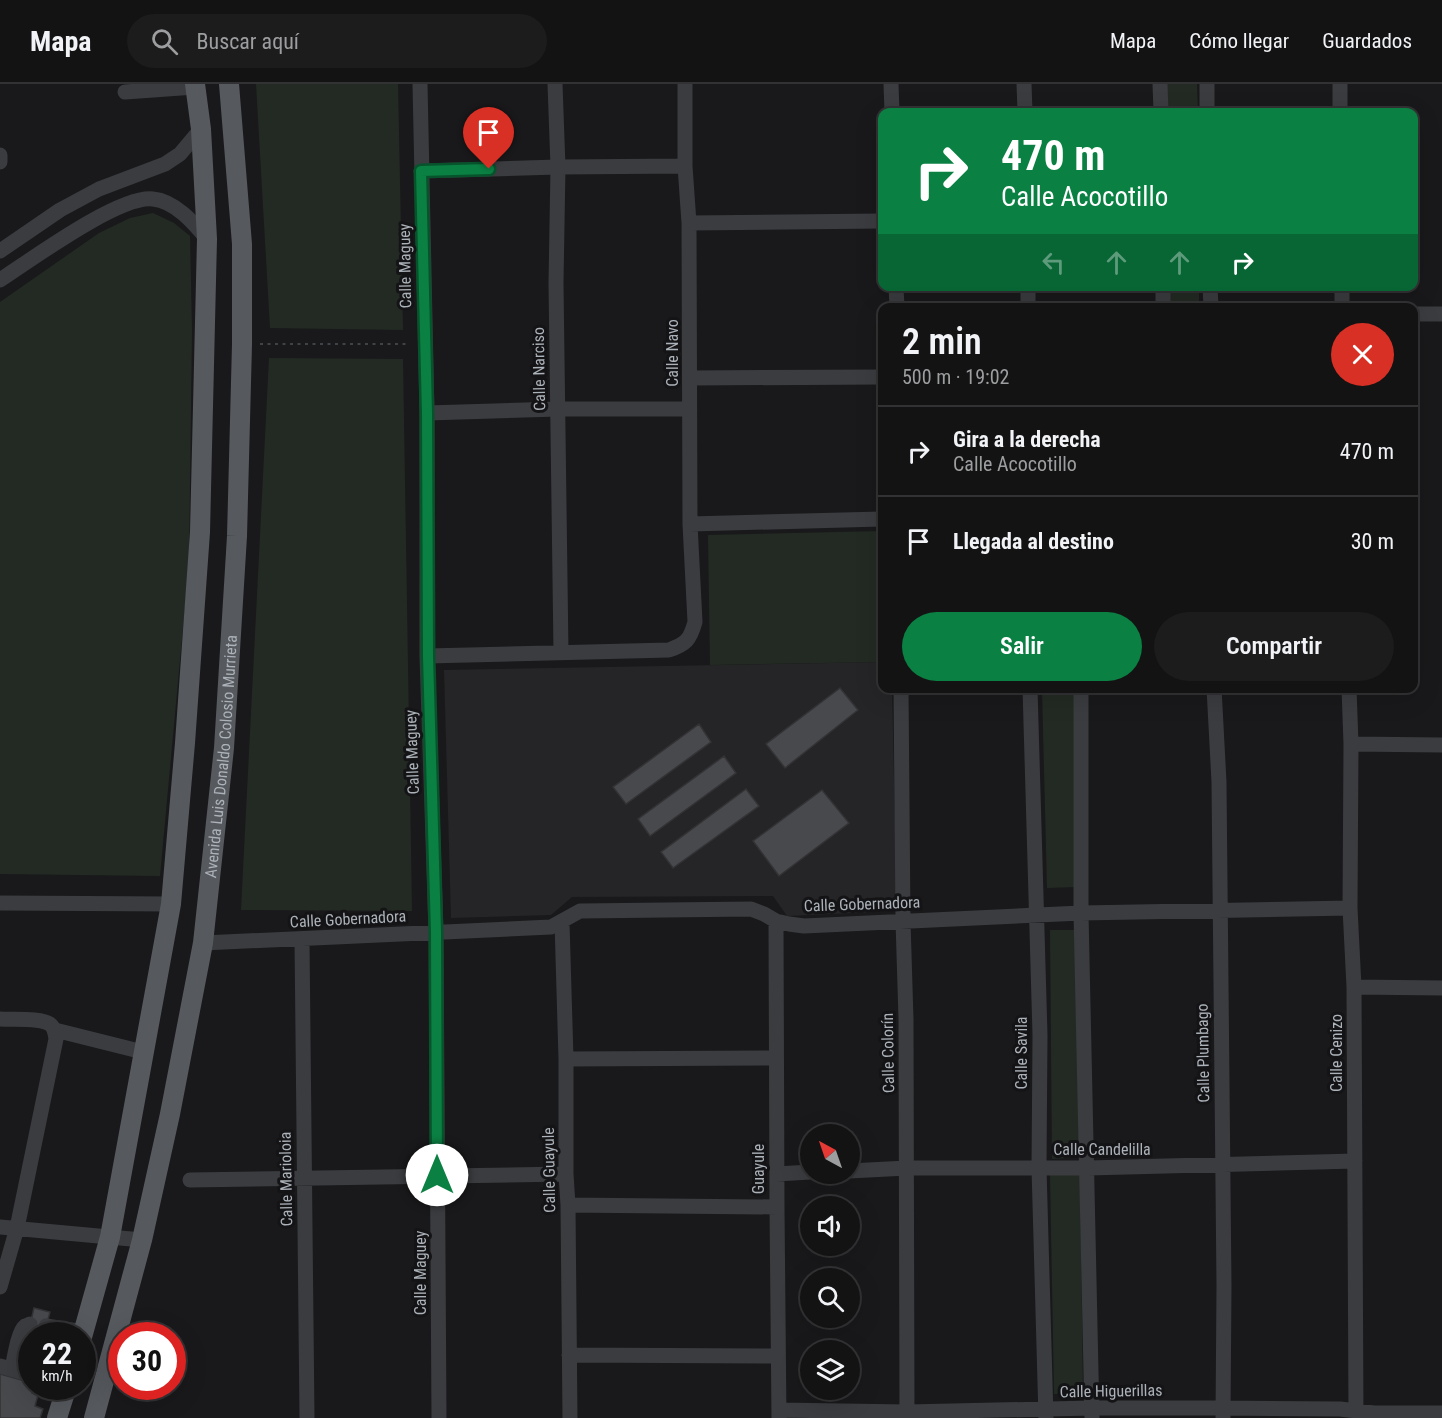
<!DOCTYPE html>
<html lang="es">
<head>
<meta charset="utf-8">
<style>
  :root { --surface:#131314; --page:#1c1c1d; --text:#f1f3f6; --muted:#9d9ea0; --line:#323234; --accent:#0b8043 }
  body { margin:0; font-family:"Roboto Condensed",sans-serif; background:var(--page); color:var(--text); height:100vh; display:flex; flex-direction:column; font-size:22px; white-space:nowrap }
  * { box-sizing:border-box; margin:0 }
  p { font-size:20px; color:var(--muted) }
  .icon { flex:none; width:33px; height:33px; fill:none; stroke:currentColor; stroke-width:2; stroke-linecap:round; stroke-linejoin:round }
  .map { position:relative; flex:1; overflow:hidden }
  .details { position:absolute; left:878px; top:219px; width:540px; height:390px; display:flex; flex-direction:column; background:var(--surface); border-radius:12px; box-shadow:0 6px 24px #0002,0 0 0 2px var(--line) }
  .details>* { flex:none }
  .hud { position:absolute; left:878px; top:24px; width:540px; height:183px; border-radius:12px; box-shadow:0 6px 24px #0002,0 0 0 2px var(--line); background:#0b8043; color:#fff; overflow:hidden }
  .needle { width:39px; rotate:320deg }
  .buttons { position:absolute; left:800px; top:1040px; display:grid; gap:12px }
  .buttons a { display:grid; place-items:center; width:60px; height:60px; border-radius:50%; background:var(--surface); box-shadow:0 6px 24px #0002,0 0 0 2px var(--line); font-size:30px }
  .speed { position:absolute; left:18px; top:1238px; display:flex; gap:12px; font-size:30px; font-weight:700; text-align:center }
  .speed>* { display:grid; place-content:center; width:78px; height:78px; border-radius:50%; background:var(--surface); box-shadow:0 6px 24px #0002,0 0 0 2px var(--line); line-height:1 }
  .speed small { font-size:15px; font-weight:400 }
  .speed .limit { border:9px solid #d22; background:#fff; color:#111 }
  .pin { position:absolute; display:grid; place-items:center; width:51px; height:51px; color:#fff; margin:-62px -26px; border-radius:50% 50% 50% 0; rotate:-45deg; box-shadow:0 0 6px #0007 }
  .pin .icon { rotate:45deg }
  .me { position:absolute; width:66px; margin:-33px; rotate:0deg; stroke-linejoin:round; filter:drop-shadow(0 0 4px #0008) }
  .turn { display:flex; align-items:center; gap:21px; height:126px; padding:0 24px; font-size:27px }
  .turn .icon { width:78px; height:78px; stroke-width:2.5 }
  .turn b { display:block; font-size:42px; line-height:51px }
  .lanes { display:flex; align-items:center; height:57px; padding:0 24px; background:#0003; justify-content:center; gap:30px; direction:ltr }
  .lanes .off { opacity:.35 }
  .round { display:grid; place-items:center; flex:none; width:63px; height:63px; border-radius:32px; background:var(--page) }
  .overview { display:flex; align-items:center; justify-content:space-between; height:102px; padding:0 24px }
  h1 { font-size:36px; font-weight:600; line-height:45px }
  .button { display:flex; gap:12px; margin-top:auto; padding:12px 24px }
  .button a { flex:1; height:69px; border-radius:36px; background:var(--accent); color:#fff; font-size:24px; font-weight:600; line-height:69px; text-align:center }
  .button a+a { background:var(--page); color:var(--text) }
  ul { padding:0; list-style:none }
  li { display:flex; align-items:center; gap:18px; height:90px; padding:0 24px; border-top:2px solid var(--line) }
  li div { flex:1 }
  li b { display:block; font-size:22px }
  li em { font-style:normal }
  header { display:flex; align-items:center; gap:36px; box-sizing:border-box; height:84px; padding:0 30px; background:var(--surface); border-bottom:2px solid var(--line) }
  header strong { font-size:28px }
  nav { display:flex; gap:33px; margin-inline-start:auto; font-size:21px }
  .search { width:420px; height:54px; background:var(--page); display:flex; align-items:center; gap:15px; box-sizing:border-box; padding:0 21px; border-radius:33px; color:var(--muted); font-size:22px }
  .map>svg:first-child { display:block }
</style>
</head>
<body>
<header>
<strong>Mapa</strong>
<div class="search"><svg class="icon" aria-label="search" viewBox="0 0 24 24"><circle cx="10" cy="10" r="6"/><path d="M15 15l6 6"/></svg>Buscar aquí</div>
<nav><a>Mapa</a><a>Cómo llegar</a><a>Guardados</a></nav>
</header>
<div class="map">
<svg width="1442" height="1334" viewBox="0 0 1442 1334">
  <rect width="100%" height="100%" fill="#19191b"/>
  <!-- built -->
  <path fill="#252527" d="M 882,578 L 882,604 L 892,605 L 897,827 L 787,832 L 773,812 L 572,813 L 551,831 L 451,834 L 444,586 Z"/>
  <!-- green -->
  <path fill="#232a23" d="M 256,0 L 398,0 L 403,246 L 270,244 Z
    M 1167,0 L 1197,0 L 1198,28 L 1167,28 Z
    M 153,129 L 174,139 L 190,152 L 192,246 L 189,479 L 160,792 L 0,790 L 0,218 L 99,149 L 130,134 Z
    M 1170,203 L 1199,203 L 1199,223 L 1170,223 Z
    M 269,274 L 403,275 L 412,827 L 241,826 Z
    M 882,447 L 882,578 L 710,581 L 708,451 Z
    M 1042,605 L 1075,605 L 1077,803 L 1047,804 Z
    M 1050,846 L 1077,846 L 1082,1073 L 1052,1075 Z
    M 1080,1090 L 1083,1309 L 1054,1310 L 1050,1091 Z"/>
  <!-- building -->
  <path fill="#48494d" stroke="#333336" stroke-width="1.5" d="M 840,604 L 858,626 L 785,684 L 766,660 Z
    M 699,640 L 711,658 L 626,720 L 613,703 Z
    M 724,672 L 736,689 L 650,752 L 638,735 Z
    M 746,705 L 759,722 L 673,784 L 661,768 Z
    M 822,706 L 849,739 L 779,792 L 753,757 Z
    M 34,1224 L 50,1228 L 44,1251 L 32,1251 L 32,1281 L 21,1278 Z
    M 0,1290 L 32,1299 L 32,1302 L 33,1302 L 32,1309 L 38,1311 L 35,1322 L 43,1325 L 40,1334 L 0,1334 Z"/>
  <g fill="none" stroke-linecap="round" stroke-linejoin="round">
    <!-- path -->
    <path stroke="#404346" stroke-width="2" stroke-dasharray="3 4.5" stroke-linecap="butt" d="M 260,260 L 410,260"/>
    <!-- minor -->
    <path stroke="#3a3c3f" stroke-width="15" d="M 420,0 L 427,329 L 427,572 L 436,848 L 439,1334
      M 555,0 L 558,83 L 556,199 L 561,569
      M 891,0 L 892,28
      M 1024,0 L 1025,28
      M 1160,0 L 1161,28
      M 1207,0 L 1207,28
      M 125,8 L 195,3
      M 1340,28 L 1340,0
      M 0,71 L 0,78
      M 421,87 L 558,83 L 685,82
      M 689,139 L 882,137
      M 0,167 L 60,126 L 99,105 L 165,80 L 180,70 L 201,45
      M 0,196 C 31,176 119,111 153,115 C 175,117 194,139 207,155
      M 896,202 L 897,224
      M 1028,202 L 1028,224
      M 1163,202 L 1163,224
      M 1210,202 L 1211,224
      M 1342,202 L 1342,224
      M 1413,230 L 1442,230
      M 690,294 L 882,293
      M 427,329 L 558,325 L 689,325
      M 690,440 L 882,435
      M 427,572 L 669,566 C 686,560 690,556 695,538 L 690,440 L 689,139 L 685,82 L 685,0
      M 901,604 L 903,837 L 906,935 L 907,1334
      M 1030,604 L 1040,951 L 1039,1084 L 1046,1334
      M 1081,604 L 1081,829 L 1092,1334
      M 1214,604 L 1219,698 L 1224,1202 L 1223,1334
      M 1349,604 L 1351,660 L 1350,824 L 1354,903 L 1356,1334
      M 1351,660 L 1442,661
      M 0,819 L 171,820
      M 776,837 L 777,1123 L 779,1334
      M 562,838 L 566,975 L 566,1090 L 568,1121 L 570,1334
      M 302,856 L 307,1334
      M 203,859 L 551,843 L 580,827 L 751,825 L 764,830 L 776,837 L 789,840 L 804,842 L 1081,829 L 1350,824
      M 1354,903 L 1442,904
      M 0,935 C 12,936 42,933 51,941 C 55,945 55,950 56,955 L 17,1144 L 0,1203
      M 55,946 L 143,968
      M 566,975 L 776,974
      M 849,1087 L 907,1084 L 1088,1084 L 1355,1077
      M 777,1090 L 810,1088
      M 190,1096 L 566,1090
      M 568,1121 L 777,1123
      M 0,1143 L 142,1156
      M 46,1242 L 84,1248
      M 569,1271 L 778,1272
      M 0,1282 L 32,1291
      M 12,1285 C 14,1276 18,1247 25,1242 C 27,1241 28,1241 30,1240
      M 779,1326 L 907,1328 L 1092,1324 L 1223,1324 L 1340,1325 L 1374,1329 L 1442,1329"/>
    <!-- major -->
    <g stroke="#56595e" stroke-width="20">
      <path d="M 82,1253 L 110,1153 L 171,820 L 185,659 L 200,448 L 207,155 L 201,45 L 195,0"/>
      <path d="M 57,1334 L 67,1302"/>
      <path id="s1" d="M 94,1334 L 142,1156 L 170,1030 L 203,859 L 224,664 L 237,452 L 242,260 L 242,160 L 229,0"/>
    </g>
  </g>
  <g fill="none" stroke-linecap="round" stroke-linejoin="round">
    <defs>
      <path id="route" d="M 437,1091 L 436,848 L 428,572 L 427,329 L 421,87 L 489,85"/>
    </defs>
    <!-- route casing -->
    <use href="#route" stroke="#07532c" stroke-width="15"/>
    <!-- route -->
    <use href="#route" stroke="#0b8043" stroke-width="10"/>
  </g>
  <g text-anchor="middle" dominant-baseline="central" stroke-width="6" stroke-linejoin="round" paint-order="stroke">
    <!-- street labels -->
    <g font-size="16" fill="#acb2b9" stroke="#141416">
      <text transform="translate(405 182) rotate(-91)">Calle Maguey</text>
      <text transform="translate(672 269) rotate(-90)">Calle Navo</text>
      <text transform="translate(539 285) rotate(-91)">Calle Narciso</text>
      <text transform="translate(412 668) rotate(-92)">Calle Maguey</text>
      <text stroke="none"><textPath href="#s1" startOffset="675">Avenida Luis Donaldo Colosio Murrieta</textPath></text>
      <text transform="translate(862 820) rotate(-2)">Calle Gobernadora</text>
      <text transform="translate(348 835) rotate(-3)">Calle Gobernadora</text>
      <text transform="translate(888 969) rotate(-91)">Calle Colorín</text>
      <text transform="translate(1021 969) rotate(-90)">Calle Savila</text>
      <text transform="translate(1203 969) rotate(-91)">Calle Plumbago</text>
      <text transform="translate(1336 969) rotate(-90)">Calle Cenizo</text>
      <text x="1102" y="1065">Calle Candelilla</text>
      <text transform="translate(758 1085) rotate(-90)">Guayule</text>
      <text transform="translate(549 1086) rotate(-91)">Calle Guayule</text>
      <text transform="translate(286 1095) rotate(-91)">Calle Marioloia</text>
      <text transform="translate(420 1189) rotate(-90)">Calle Maguey</text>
      <text transform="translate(1111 1307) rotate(-1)">Calle Higuerillas</text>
    </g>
  </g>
</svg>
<div class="buttons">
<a><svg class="needle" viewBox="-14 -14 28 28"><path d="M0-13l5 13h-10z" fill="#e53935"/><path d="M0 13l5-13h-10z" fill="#9d9ea0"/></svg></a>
<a><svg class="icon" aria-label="sound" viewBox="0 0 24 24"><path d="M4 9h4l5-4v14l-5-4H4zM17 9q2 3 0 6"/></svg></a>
<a><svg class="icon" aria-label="search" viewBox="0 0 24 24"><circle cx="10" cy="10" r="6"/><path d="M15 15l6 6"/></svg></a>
<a><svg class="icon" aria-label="layers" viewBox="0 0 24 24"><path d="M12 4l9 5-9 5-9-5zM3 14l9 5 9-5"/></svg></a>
</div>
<div class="speed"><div>22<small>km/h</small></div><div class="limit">30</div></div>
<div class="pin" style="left:489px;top:85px;background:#d93025"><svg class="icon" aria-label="arrive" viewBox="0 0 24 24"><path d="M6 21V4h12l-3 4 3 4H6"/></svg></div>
<svg class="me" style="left:437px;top:1091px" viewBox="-20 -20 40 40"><circle r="19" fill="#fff"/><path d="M0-13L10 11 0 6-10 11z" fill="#0b8043"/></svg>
<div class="hud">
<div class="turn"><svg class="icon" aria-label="right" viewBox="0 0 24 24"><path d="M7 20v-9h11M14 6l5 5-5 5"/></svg><div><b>470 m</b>Calle Acocotillo</div></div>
<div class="lanes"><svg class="icon off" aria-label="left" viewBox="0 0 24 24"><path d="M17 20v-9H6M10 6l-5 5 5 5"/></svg><svg class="icon off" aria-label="ahead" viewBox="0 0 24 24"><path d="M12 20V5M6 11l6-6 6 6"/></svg><svg class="icon off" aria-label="ahead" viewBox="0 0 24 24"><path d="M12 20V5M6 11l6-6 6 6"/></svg><svg class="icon" aria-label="right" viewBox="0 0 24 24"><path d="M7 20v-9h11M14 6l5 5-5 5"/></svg></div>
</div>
<section class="details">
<div class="overview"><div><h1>2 min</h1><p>500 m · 19:02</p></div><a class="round" style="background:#d93025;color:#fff"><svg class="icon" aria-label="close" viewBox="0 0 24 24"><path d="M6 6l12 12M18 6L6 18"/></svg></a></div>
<ul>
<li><svg class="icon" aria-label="right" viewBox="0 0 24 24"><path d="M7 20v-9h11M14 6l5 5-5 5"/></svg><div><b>Gira a la derecha</b><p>Calle Acocotillo</p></div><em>470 m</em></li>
<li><svg class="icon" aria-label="arrive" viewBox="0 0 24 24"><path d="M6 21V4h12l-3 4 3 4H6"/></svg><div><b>Llegada al destino</b></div><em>30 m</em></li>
</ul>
<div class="button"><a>Salir</a><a>Compartir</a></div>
</section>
</div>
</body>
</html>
